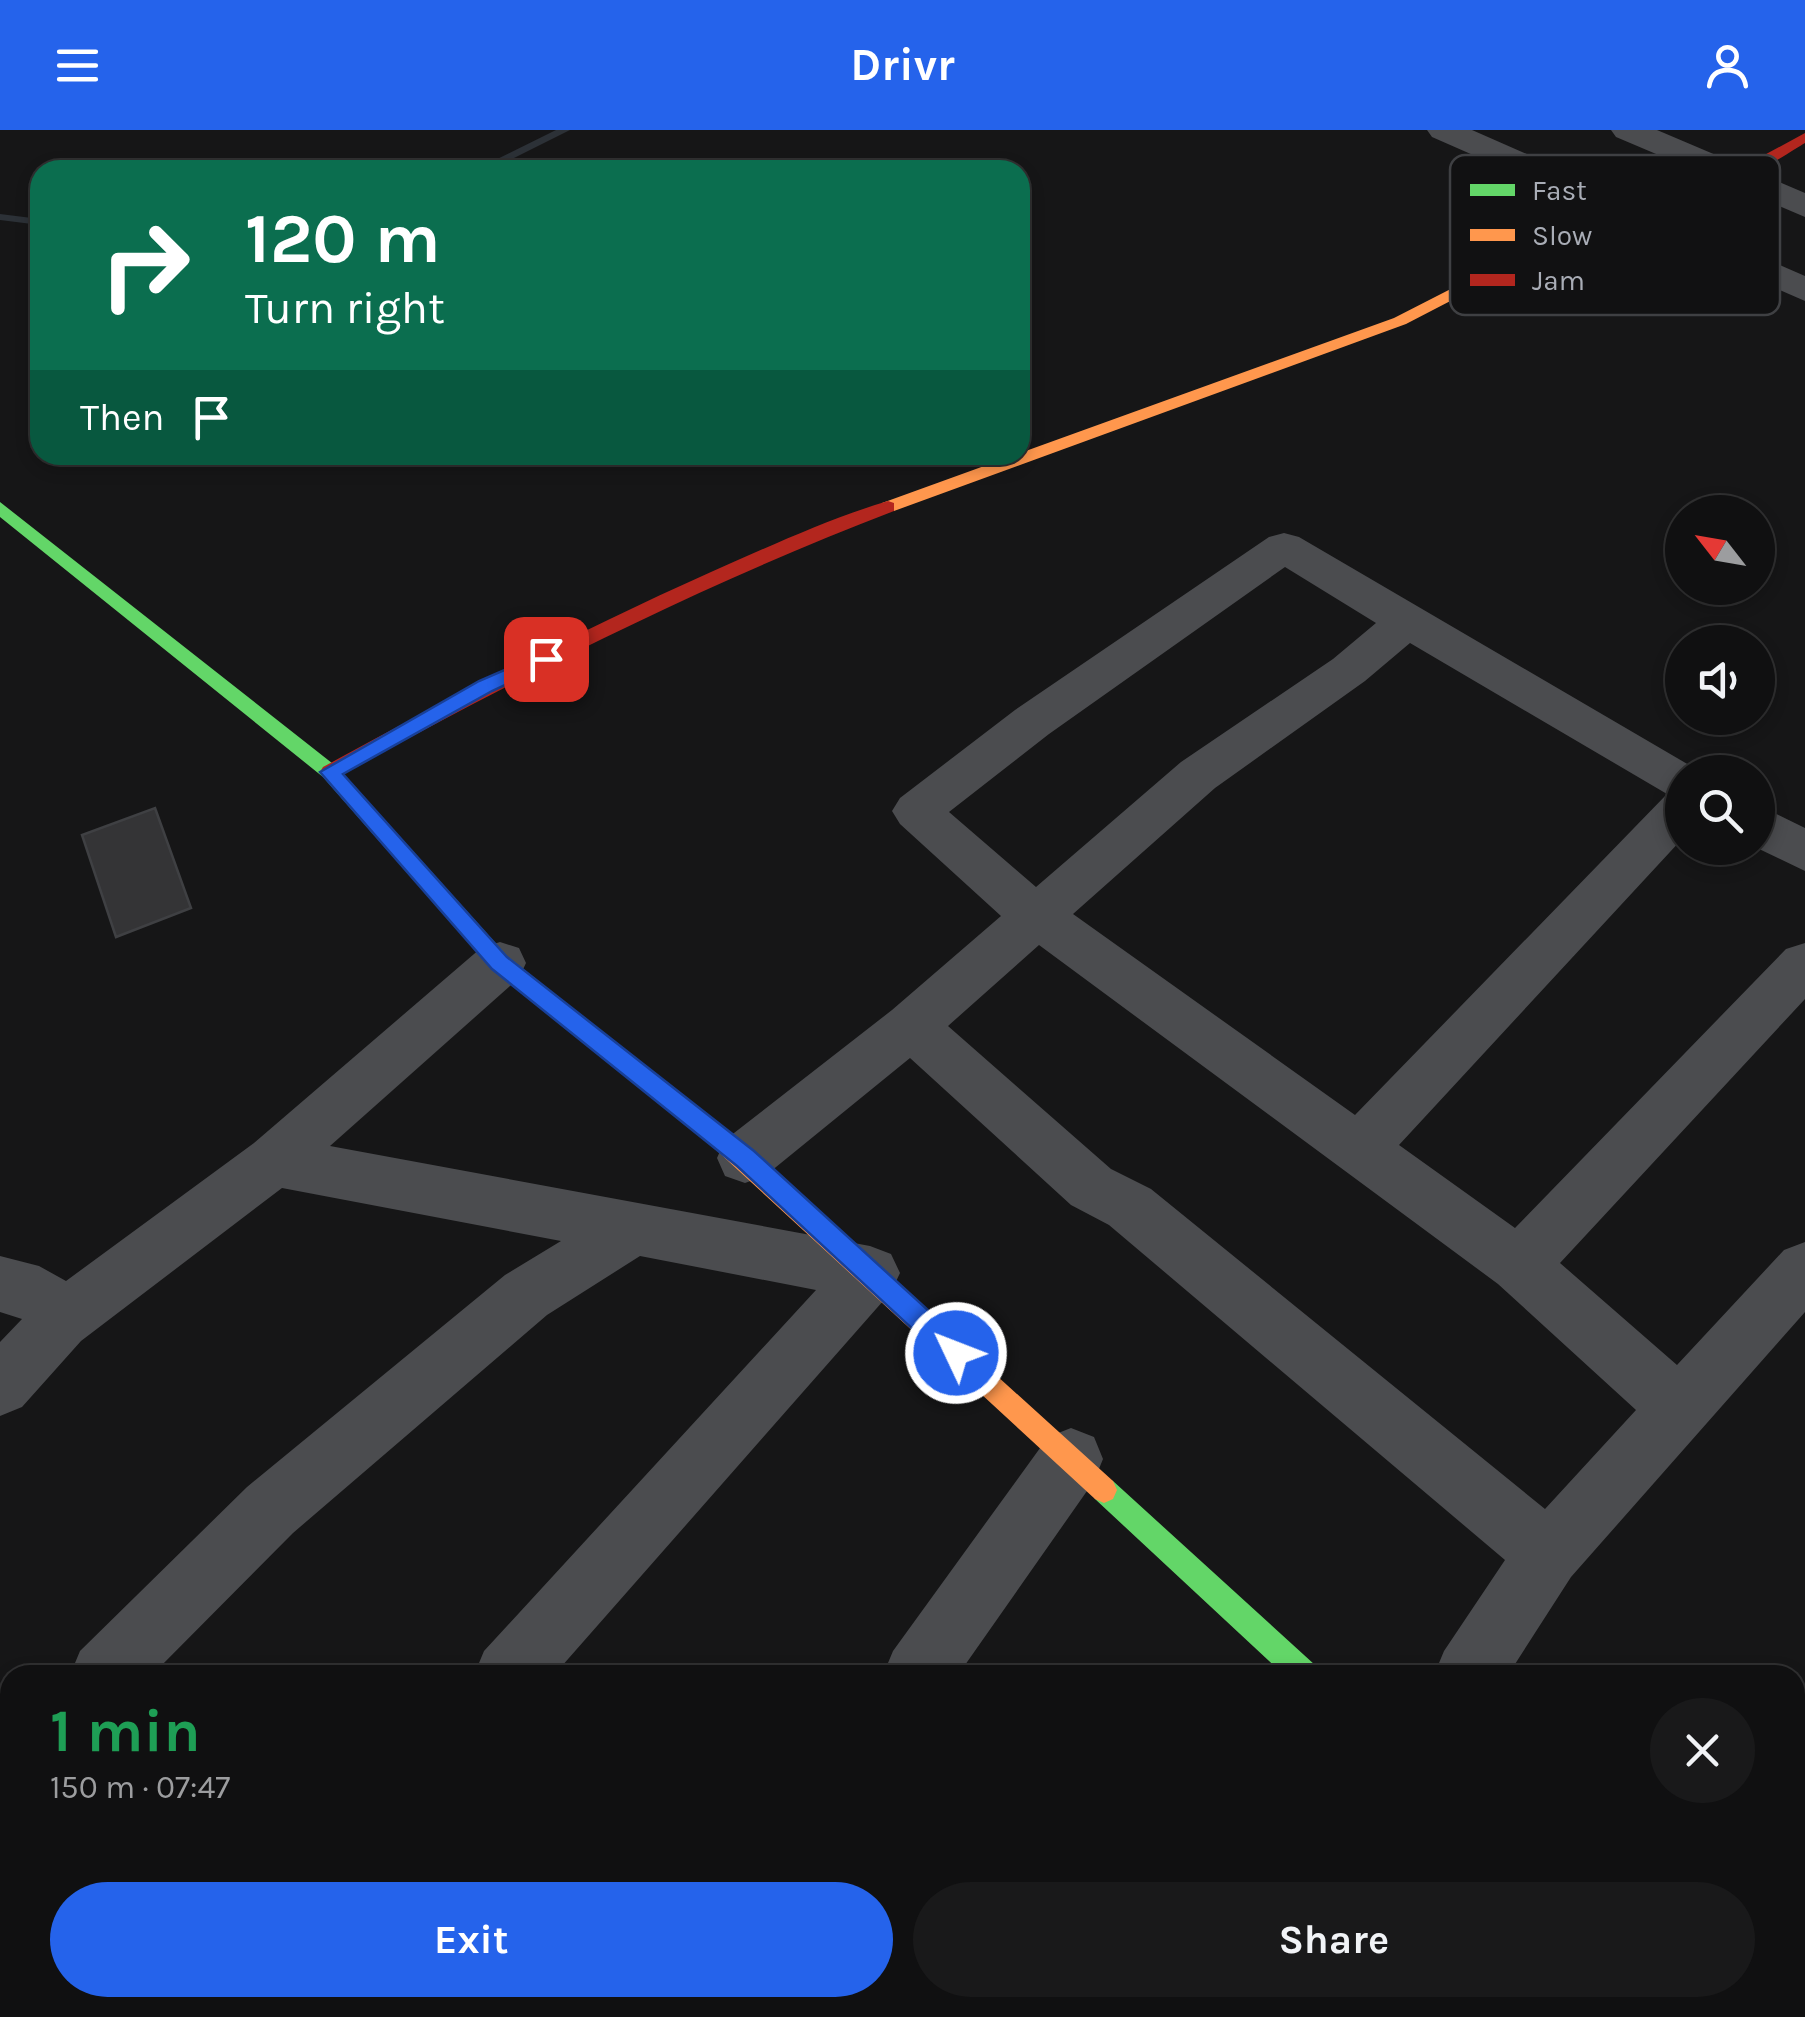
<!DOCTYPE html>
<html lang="en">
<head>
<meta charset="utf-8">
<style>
  :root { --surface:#101011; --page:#19191a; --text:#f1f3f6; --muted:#9c9d9f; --line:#303031; --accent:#2563eb }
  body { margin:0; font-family:Karla,sans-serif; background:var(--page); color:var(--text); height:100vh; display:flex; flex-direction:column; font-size:38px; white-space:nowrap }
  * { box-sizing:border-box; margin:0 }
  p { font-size:32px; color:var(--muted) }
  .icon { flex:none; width:55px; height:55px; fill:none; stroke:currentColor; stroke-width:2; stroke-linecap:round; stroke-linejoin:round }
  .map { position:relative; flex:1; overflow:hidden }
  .drawer { position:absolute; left:0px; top:1535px; width:1805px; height:352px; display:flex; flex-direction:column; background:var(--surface); border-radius:30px 30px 0 0; box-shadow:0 5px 15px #0003,0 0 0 2px var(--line) }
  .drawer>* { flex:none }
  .top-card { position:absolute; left:30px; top:30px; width:1000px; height:305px; border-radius:30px; box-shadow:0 5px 15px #0003,0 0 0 2px var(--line); background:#0b6e4f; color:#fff; overflow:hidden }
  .needle { width:65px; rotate:301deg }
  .tools { position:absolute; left:1665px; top:365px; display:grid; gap:20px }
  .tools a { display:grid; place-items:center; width:110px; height:110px; border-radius:50%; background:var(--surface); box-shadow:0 5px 15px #0003,0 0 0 2px var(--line); font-size:50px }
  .pin { position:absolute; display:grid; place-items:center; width:85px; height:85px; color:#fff; margin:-42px; border-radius:20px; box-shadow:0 5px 15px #0006 }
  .me { position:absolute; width:110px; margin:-55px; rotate:313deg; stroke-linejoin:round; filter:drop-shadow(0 0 8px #0008) }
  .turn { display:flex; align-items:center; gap:35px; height:210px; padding:0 50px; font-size:45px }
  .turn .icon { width:130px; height:130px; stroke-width:2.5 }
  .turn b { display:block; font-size:70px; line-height:85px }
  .then { display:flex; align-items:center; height:95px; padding:0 50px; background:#0003; gap:20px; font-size:38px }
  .round { display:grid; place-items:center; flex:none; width:105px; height:105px; border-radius:52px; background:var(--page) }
  .head { display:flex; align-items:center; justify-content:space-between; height:170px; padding:0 50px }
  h1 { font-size:60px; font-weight:700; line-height:75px; color:#1e9e55 }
  .cta { display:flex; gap:20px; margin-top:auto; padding:20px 50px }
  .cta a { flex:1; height:115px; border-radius:60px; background:var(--accent); color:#fff; font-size:40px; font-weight:700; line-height:115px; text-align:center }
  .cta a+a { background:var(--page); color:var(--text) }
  header { display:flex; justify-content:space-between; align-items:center; height:130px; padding:0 50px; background:var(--accent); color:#fff; font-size:45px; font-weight:700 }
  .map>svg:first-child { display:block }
</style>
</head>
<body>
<header><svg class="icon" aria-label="menu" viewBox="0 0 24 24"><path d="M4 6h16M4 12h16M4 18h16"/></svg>Drivr<svg class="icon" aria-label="person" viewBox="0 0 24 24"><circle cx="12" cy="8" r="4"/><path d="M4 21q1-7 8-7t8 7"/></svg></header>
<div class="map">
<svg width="1805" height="1887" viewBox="0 0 1805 1887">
  <rect width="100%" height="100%" fill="#161617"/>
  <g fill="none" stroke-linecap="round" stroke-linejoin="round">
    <!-- stream -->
    <path fill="#2c3137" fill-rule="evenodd" d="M 556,0 L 570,0 L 490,40 L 475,40 Z
      M 0,84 L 40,89 L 40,95 L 0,90 Z"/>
  </g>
  <!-- building -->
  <path fill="#343436" stroke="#3f4043" stroke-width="2.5" d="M 155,678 L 191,778 L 116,807 L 82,705 Z"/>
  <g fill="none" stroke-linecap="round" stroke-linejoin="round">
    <!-- street -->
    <path fill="#4b4c4f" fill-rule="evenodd" d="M 1427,0 L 1472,0 L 1805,146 L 1805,171 L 1432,7 Z
      M 1611,0 L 1657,0 L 1805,63 L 1805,87 L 1616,7 Z
      M 1284,403 L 1299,407 L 1701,642 L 1682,642 L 1682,709 L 1399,1015 L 1515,1098 L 1786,819 L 1805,813 L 1805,869 L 1560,1133 L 1677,1235 L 1784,1120 L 1805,1112 L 1805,1182 L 1571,1447 L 1508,1545 L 1434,1545 L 1444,1521 L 1505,1430 L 1109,1095 L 1071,1075 L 910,928 L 765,1046 L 745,1053 L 725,1046 L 717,1028 L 725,1010 L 892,880 L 1001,786 L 900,694 L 892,681 L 900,668 L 1015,580 L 1269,407 ZM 1285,437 L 1376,493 L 1333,529 L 1181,632 L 1036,757 L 949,682 L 1049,604 ZM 1410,513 L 1667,664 L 1355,985 L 1073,784 L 1215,658 L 1365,551 ZM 1039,815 L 1498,1154 L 1636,1280 L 1545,1379 L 1151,1059 L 1111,1039 L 948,896 Z
      M 1758,675 L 1805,698 L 1805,741 L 1757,718 Z
      M 500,812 L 519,818 L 526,833 L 519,848 L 330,1016 L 870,1116 L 891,1124 L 900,1143 L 891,1162 L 554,1545 L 474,1545 L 484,1521 L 816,1160 L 640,1126 L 547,1185 L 293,1403 L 152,1545 L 70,1545 L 80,1521 L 247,1357 L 505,1145 L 561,1111 L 282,1058 L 81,1211 L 22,1277 L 0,1286 L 0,1212 L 22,1189 L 0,1182 L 0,1126 L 39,1136 L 66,1151 L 254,1013 L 481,818 Z
      M 1071,1298 L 1094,1307 L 1103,1329 L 1094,1351 L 958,1545 L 883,1545 L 893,1521 L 1048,1307 Z
      M 10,1604 L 10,1680 L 0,1684 L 0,1608 Z
      M 165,1878 L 246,1878 L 242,1887 L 161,1887 Z
      M 627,1878 L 707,1878 L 711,1887 L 631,1887 Z
      M 1147,1878 L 1229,1878 L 1233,1887 L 1151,1887 Z
      M 1637,1878 L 1720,1878 L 1724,1887 L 1641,1887 Z"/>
    <!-- fast -->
    <path fill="#63d668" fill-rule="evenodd" d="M 0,372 L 337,637 L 508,827 L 717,992 L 721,999 L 717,1006 L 709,1009 L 701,1006 L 492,839 L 323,647 L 0,387 Z
      M 1104,1347 L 1113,1351 L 1315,1535 L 1319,1545 L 1284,1545 L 1095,1369 L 1091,1360 L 1095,1351 Z"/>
    <!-- slow -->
    <path fill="#ff974d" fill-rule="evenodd" d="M 1681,70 L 1688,74 L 1686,77 L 1659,97 L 1607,106 L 1533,128 L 1406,194 L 894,381 L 882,381 L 879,377 L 882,373 L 1394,188 L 1523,122 L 1605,98 L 1650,90 Z
      M 709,989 L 717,992 L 1113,1351 L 1117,1360 L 1113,1369 L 1104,1373 L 1095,1369 L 701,1006 L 697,999 L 701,992 Z"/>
    <!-- jam -->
    <path fill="#b3261e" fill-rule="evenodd" d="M 1805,3 L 1805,13 C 1783,26 1692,86 1674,74 Z
      M 888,371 L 894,373 L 894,381 C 701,455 518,548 337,647 L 323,647 L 320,642 L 323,637 C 450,568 579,501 711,442 C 768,417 828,389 888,371 Z"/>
  </g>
  <!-- route -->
  <path fill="#2563eb" stroke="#184099" stroke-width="2.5" d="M 546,522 L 556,529 L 553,533 L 492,561 L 343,644 L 507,827 L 754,1021 L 965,1214 L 969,1223 L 965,1231 L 956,1235 L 947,1231 L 737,1036 L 492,839 L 320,642 L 479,551 Z"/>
  <!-- legend -->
  <rect x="1450" y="25" width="330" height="160" rx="15" fill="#111112" stroke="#3f4043" stroke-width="2.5"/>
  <rect x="1470" y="54" width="45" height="12" fill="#63d668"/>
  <rect x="1470" y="99" width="45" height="12" fill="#ff974d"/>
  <rect x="1470" y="144" width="45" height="12" fill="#b3261e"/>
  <g font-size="28" fill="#a9adb6">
    <text x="1532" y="70">Fast</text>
    <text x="1532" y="115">Slow</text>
    <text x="1532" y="160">Jam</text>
  </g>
</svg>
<div class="tools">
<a><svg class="needle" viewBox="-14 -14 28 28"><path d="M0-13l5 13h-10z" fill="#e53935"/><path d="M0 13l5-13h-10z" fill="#9c9d9f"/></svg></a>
<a><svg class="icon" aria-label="sound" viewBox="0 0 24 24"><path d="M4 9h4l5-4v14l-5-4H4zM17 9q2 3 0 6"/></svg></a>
<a><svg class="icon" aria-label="search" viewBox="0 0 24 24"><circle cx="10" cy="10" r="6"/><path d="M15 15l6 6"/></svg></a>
</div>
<div class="pin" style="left:546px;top:529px;background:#d93025"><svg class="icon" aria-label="arrive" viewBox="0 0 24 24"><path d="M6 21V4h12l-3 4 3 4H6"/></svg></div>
<svg class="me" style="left:956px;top:1223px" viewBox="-20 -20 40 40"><circle r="17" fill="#2563eb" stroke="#fff" stroke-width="3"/><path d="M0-11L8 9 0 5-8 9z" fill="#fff"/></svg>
<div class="top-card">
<div class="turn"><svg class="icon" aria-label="right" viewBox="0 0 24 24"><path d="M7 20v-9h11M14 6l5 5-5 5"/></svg><div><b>120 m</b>Turn right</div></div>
<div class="then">Then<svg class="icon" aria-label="arrive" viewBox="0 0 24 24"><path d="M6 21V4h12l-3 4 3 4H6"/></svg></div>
</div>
<section class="drawer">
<div class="head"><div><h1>1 min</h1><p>150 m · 07:47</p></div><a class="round"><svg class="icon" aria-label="close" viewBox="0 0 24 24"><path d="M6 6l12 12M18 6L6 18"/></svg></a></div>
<div class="cta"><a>Exit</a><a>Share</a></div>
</section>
</div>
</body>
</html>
